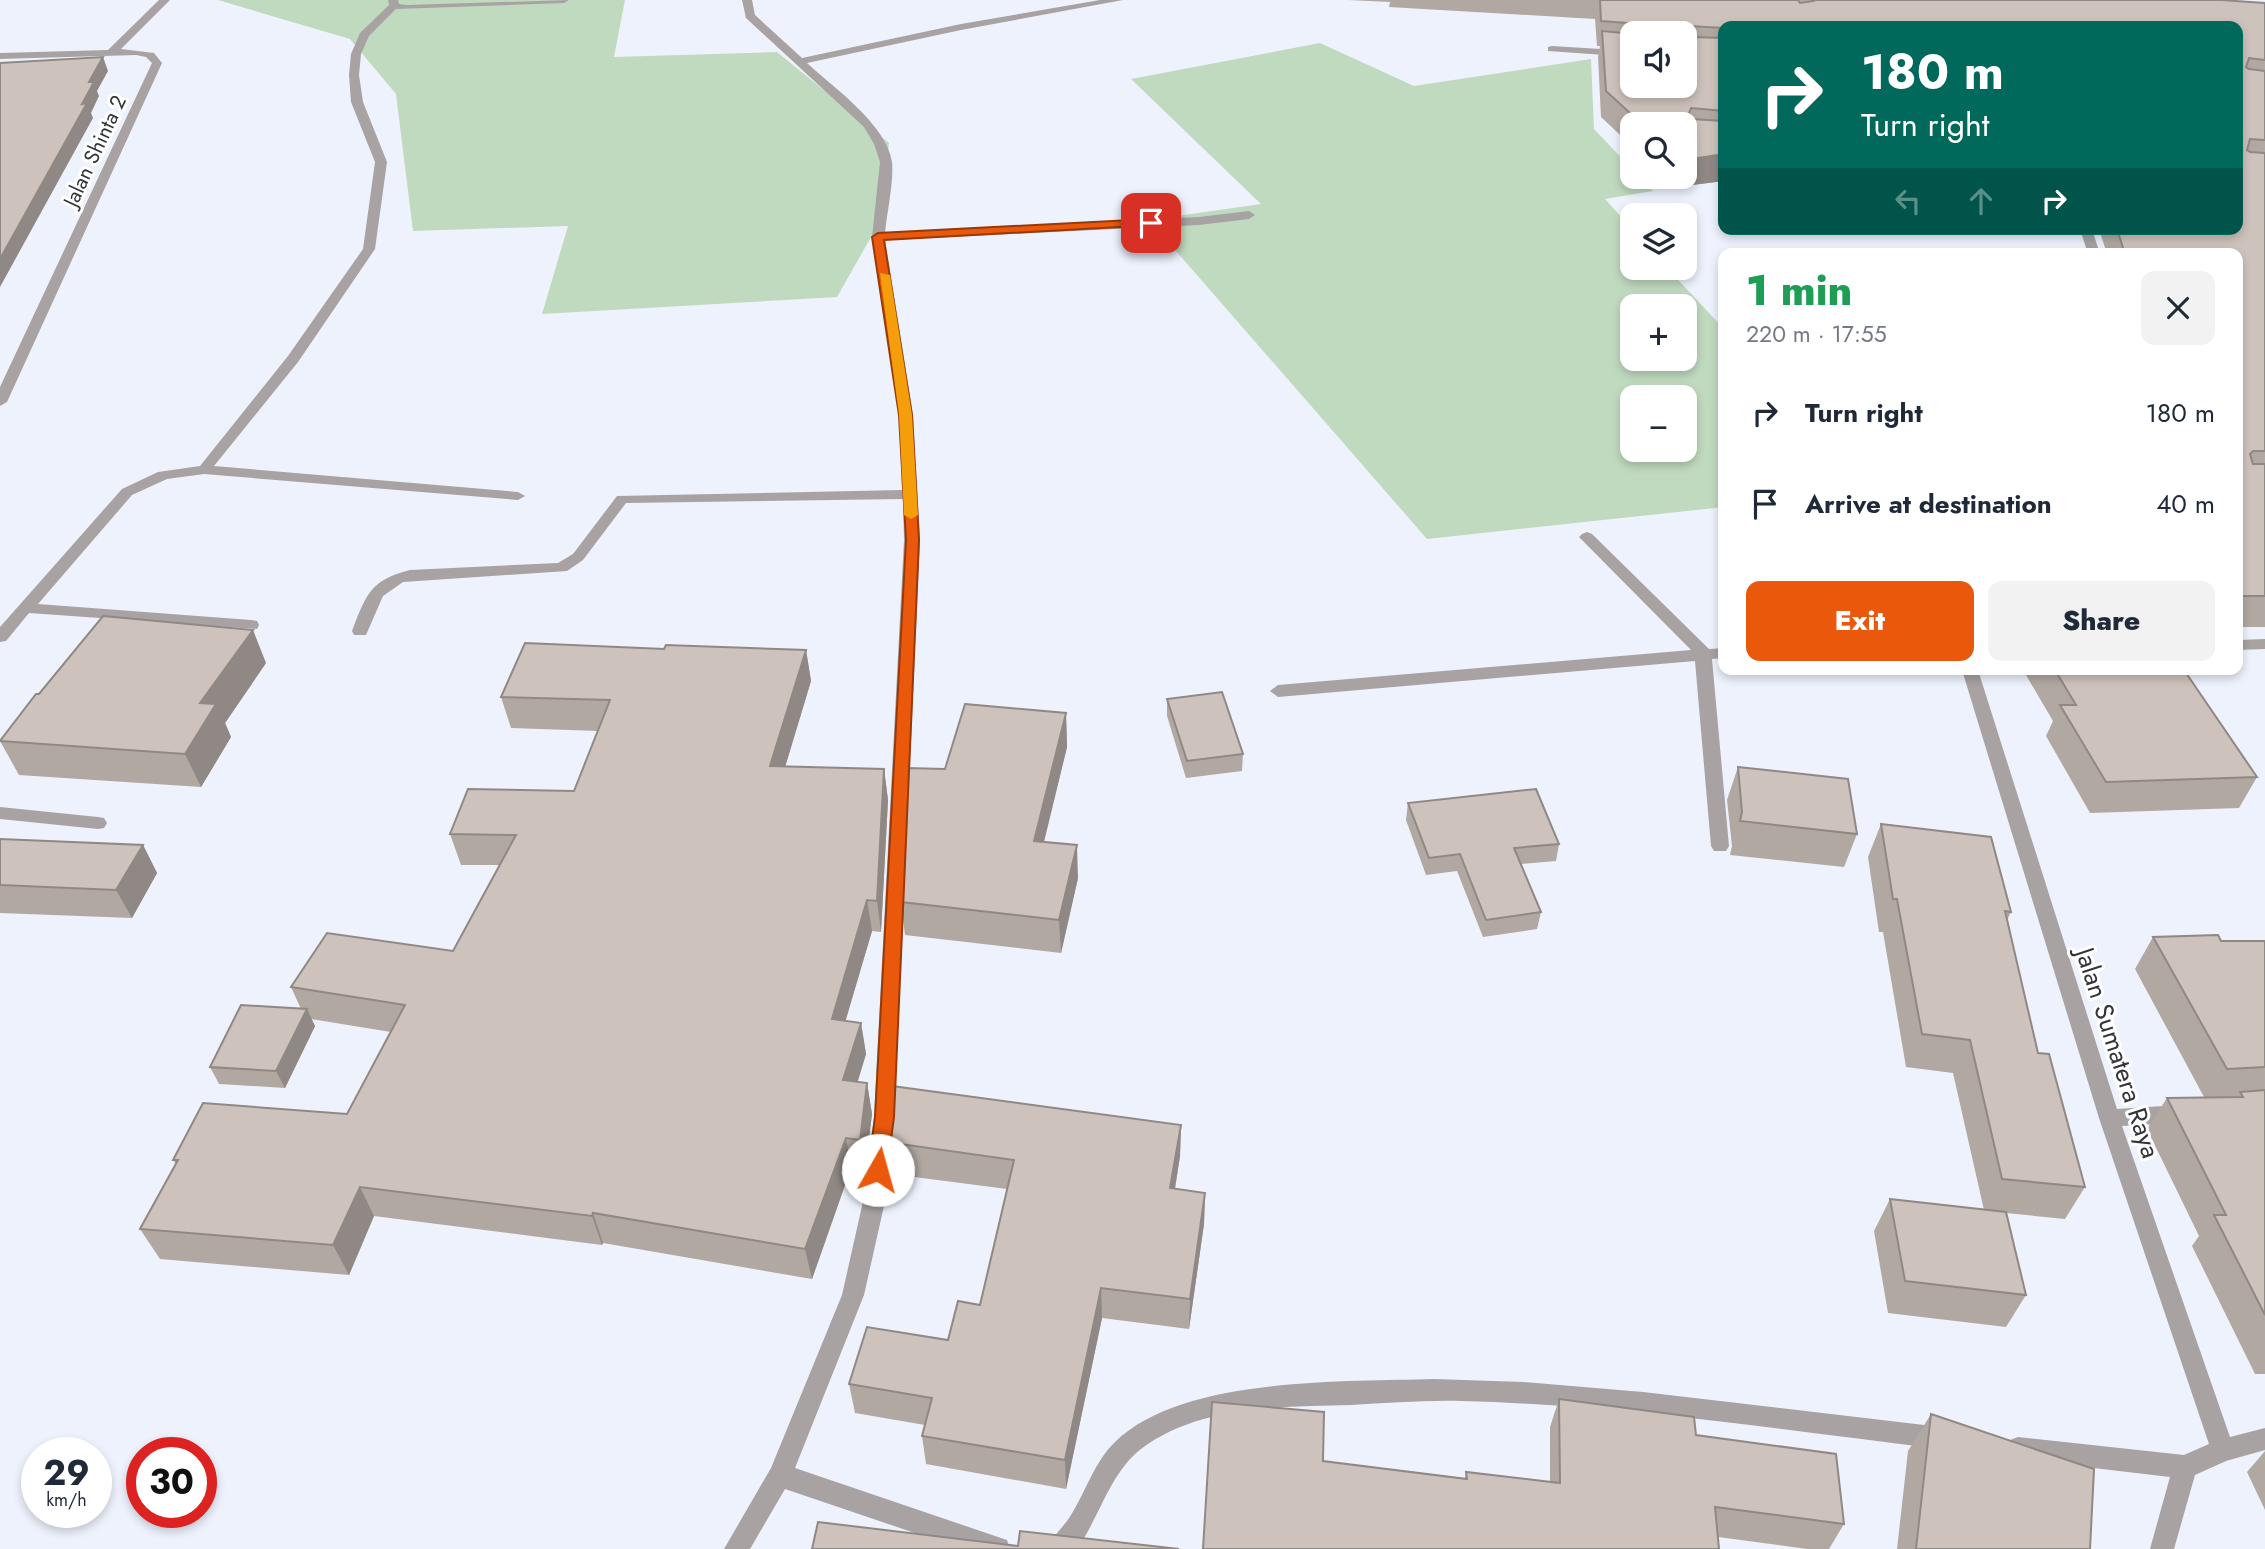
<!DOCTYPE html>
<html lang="en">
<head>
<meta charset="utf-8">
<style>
  :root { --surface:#fff; --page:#f2f2f3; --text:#1f2937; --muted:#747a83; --accent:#ea580c }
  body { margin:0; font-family:Jost,sans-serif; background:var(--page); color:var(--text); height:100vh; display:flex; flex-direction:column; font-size:26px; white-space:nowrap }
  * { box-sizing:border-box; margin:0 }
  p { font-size:23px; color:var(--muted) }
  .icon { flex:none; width:38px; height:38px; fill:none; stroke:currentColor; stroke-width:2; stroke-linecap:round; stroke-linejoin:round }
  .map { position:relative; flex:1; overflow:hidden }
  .side { position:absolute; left:1718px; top:248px; width:525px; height:427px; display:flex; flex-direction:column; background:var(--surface); border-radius:14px; box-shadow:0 4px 10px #0003 }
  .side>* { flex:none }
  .banner { position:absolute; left:1718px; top:21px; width:525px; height:214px; border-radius:14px; box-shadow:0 4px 10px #0003; background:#00695c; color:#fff; overflow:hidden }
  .tools { position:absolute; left:1620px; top:21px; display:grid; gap:14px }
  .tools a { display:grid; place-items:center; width:77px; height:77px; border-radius:14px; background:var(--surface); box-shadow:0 4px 10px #0003; font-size:35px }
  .speed { position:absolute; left:21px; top:1437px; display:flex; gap:14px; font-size:35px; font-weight:700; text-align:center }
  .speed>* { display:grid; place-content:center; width:91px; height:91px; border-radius:50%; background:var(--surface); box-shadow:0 4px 10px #0003; line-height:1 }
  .speed small { font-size:18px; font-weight:400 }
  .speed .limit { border:10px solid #d22; background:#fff; color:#111 }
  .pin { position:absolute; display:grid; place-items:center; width:60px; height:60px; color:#fff; margin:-30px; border-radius:14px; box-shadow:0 4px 10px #0006 }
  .me { position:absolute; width:77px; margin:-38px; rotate:7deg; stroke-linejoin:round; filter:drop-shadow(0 0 5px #0008) }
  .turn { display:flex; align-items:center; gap:24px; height:147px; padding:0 28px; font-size:32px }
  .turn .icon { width:91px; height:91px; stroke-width:2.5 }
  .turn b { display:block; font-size:49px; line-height:60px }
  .lanes { display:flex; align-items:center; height:66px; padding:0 28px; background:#0003; justify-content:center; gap:35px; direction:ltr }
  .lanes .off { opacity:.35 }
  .round { display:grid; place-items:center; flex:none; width:74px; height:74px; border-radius:14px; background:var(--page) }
  .head { display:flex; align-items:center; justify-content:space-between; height:119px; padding:0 28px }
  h1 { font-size:42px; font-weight:800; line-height:52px; color:#1e9e55 }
  .primary-button { display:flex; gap:14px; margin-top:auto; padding:14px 28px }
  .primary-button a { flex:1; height:80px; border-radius:14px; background:var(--accent); color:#fff; font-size:28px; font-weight:800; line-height:80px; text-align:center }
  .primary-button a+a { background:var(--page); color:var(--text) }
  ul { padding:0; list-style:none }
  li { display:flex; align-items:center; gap:21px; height:91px; padding:0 28px }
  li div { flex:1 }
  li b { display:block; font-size:26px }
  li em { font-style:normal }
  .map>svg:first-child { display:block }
</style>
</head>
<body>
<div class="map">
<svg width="2265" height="1549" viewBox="0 0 2265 1549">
  <rect width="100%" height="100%" fill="#edf2fd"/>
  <!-- green -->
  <path fill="#c0dabf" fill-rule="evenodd" d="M 218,0 L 625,0 L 614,57 L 777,52 L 889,143 L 879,223 L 837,297 L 542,314 L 568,226 L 413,231 L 396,94 L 350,39 Z
    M 1320,43 L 1414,86 L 1591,59 L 1594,129 L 1633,170 L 1633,177 L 1639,177 L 1653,191 L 1605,199 L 1633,230 L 1633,268 L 1667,268 L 1724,329 L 1724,507 L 1427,539 L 1149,220 L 1261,204 L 1131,79 ZM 1633,306 L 1685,306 L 1685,359 L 1633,359 ZM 1633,397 L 1685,397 L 1685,450 L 1633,450 Z"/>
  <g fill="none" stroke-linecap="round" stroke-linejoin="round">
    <!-- minor -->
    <path fill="#a8a2a2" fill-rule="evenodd" d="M 159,0 L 170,0 L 121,49 L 154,53 L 162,63 L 7,402 L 0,406 L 0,387 L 152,63 L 146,57 L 136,55 L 0,59 L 0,53 L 108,50 Z
      M 388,0 L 398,0 L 399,4 L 407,5 L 569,0 L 564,3 L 396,9 L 369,36 L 361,54 L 359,75 L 363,102 L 387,162 L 375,249 L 298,362 L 214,466 L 518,492 L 525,496 L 518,500 L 204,474 L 167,479 L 132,495 L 38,604 L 251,620 L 257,621 L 259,625 L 257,629 L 29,613 L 6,641 L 0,642 L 0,627 L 122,489 L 158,472 L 200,466 L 288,356 L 363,249 L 375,162 L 351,102 L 349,75 L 351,54 L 360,33 L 389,5 Z
      M 742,0 L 752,0 L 755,15 L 802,58 L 961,24 L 1100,0 L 1123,0 L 961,30 L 807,63 C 833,87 887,125 892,162 C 894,181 887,212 885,233 L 1199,217 L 1249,211 L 1255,215 L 1249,219 L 1199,225 L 885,240 L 913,415 L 920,540 L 894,1117 L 886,1197 L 864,1295 L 795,1468 L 998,1537 L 1007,1540 L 1010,1549 L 962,1549 L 785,1489 L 750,1549 L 724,1549 L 771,1468 L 842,1295 L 864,1197 L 874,1117 L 904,540 L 903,499 L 626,503 L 583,560 L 567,571 L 403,582 L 383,596 L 366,635 L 354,635 L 352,631 C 366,595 370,580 410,570 L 558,563 L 573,554 L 617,496 L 902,490 L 899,415 L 872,237 L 880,162 L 874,144 L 864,127 L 746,18 Z
      M 1552,46 L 1633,51 L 1633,57 L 1548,51 L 1548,47 Z
      M 2080,229 L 2092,229 L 2100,254 L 2088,254 Z
      M 1587,532 L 1592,534 L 1709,649 L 1724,648 L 1724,658 L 1712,659 L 1729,846 L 1726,851 L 1714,851 L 1711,846 L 1695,661 L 1278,697 L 1270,691 L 1278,685 L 1691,650 L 1582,540 L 1579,537 L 1582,534 Z
      M 2265,639 L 2265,649 L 2238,650 L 2238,640 Z
      M 1962,670 L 1978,670 L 2117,1109 L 2179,1105 L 2186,1108 L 2189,1114 L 2186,1120 L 2179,1123 L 2122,1126 L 2230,1437 L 2265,1428 L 2265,1450 L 2226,1461 L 2195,1475 L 2174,1549 L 2150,1549 L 2170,1477 L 2018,1459 L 2010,1456 L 2006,1448 L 2010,1440 L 2018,1437 L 2184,1455 L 2209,1444 L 2099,1118 Z
      M 0,807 L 98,817 L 104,818 L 107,823 L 104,828 L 98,829 L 0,819 Z
      M 1434,1379 L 1523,1382 L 1643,1392 L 1941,1427 L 1949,1430 L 1953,1438 L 1949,1446 L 1941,1449 C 1782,1430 1622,1405 1462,1401 C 1425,1400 1388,1403 1351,1405 C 1282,1407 1199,1405 1141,1449 C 1111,1472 1100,1515 1079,1546 L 1076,1549 L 1047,1549 C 1052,1536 1064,1527 1071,1515 C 1086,1491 1095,1461 1115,1442 C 1182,1376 1345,1382 1434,1379 Z"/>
  </g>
  <!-- wall -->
  <path fill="#b1a8a2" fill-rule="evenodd" d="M 1348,0 L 2221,0 L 2265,3 L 2265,627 L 2238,627 L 2238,254 L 2107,254 L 2099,229 L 2238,229 L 2238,26 L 1724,26 L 1724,181 L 1676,187 L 1664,177 L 1685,177 L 1685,124 L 1633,124 L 1633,147 L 1601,117 L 1598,57 L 1600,46 L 1597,46 L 1595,19 L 1389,7 L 1390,2 ZM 1633,33 L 1685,33 L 1633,86 Z
    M 664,649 L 806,650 L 811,681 L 785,767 L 884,769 L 888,800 L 881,932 L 872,931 L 845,1021 L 861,1023 L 866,1054 L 857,1082 L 867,1083 L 872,1114 L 865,1170 L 851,1168 L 812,1279 L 603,1243 L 602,1245 L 374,1216 L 349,1275 L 160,1259 L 140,1229 L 176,1164 L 173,1160 L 347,1114 L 391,1032 L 311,1019 L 315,1026 L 285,1088 L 219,1084 L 210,1067 L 301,1009 L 291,987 L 453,951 L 500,865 L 461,865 L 450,834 L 574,791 L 598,731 L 511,728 L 501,697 Z
    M 266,663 L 225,723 L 231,737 L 201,787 L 19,775 L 0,741 Z
    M 2023,670 L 2184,670 L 2257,777 L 2239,808 L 2090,813 L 2046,736 L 2053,721 Z
    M 1167,699 L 1243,754 L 1242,771 L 1186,778 L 1167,716 Z
    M 1066,713 L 1067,747 L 1044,842 L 1078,878 L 1061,953 L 905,935 L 901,902 L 945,769 Z
    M 1738,767 L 1857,834 L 1844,867 L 1730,855 L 1732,846 L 1727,800 Z
    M 1408,803 L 1559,844 L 1556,861 L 1521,864 L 1541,912 L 1537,929 L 1483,937 L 1457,871 L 1426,875 L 1406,820 Z
    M 1881,824 L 2011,912 L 2007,920 L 2038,1053 L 2085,1187 L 2065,1219 L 2006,1213 L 2026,1295 L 2006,1327 L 1888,1313 L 1874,1231 L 1890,1199 L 1984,1210 L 1953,1073 L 1906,1067 L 1883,932 L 1879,932 L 1868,857 Z
    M 0,839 L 143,845 L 157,873 L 132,918 L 0,913 Z
    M 2153,937 L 2221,941 L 2265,941 L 2265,1374 L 2255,1374 L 2192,1246 L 2199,1236 L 2147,1129 L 2167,1098 L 2204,1097 L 2135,969 Z
    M 1181,1125 L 1180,1156 L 1175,1189 L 1205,1193 L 1204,1224 L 1189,1329 L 1102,1318 L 1066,1489 L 926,1464 L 922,1436 L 925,1425 L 855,1413 L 849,1384 L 948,1340 L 980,1305 L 1007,1189 L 891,1174 L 886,1142 Z
    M 1559,1399 L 1696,1435 L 1844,1524 L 1829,1549 L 1807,1549 L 1718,1537 L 1323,1461 L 1465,1478 L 1466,1472 L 1550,1482 L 1550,1427 Z
    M 1931,1414 L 2090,1549 L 1897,1549 L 1908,1451 Z
    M 2265,1451 L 2265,1510 L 2247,1472 Z"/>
  <!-- shaded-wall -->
  <path fill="#908884" d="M 103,57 L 108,71 L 97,91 L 99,96 L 91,113 L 93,118 L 0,287 L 0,259 L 82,104 L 89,82 Z
    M 1724,154 L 1724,181 L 1676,187 L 1678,177 L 1685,177 L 1685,160 Z
    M 253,630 L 266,663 L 225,723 L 231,737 L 201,787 L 185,754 L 200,703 Z
    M 806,650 L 811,681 L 776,797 L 770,766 Z
    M 1066,713 L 1067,747 L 1036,874 L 1034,841 Z
    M 884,769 L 888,800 L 881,932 L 877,901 Z
    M 143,845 L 157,873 L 132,918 L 116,890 Z
    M 1077,845 L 1078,878 L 1061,953 L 1059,920 Z
    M 867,900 L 872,931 L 837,1050 L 832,1019 Z
    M 307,1009 L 315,1026 L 285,1088 L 276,1071 Z
    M 861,1023 L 866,1054 L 849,1111 L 843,1080 Z
    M 867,1083 L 872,1114 L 865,1170 L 860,1140 Z
    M 1181,1125 L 1180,1156 L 1170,1219 L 1170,1188 Z
    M 846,1138 L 851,1168 L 812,1279 L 805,1249 Z
    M 360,1187 L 374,1216 L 349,1275 L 333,1245 Z
    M 1205,1193 L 1204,1224 L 1189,1329 L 1190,1299 Z
    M 593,1213 L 603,1243 L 602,1245 L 592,1216 Z
    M 1101,1288 L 1102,1318 L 1066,1489 L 1065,1460 Z"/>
  <!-- building -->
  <path fill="#cec3bc" stroke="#908884" stroke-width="2" d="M 1600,0 L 1798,0 L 1800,3 L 1813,1 L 1812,0 L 2221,0 L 2265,3 L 2265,60 L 2249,58 L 2246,67 L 2249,69 L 2265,71 L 2265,140 L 2250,139 L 2247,150 L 2250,152 L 2265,153 L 2265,451 L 2253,451 L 2250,454 L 2253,464 L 2265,464 L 2265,596 L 2238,596 L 2238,254 L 2125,254 L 2117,229 L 2238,229 L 2238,26 L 1724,26 L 1724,28 L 1690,26 L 1688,34 L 1690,37 L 1724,38 L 1724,111 L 1691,108 L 1688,116 L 1691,119 L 1724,121 L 1724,154 L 1685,160 L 1685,124 L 1642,124 L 1606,91 L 1602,31 L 1633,34 L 1633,86 L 1685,86 L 1685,33 L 1638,33 L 1640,31 L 1640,24 L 1601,21 Z
    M 103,57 L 89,82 L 94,82 L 82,104 L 87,103 L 0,259 L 0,63 Z
    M 103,616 L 253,630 L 200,703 L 216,704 L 185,754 L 0,741 L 36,694 L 39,694 Z
    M 525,643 L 664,649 L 666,645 L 806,650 L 770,766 L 884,769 L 877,901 L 867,900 L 832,1019 L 861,1023 L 843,1080 L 867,1083 L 860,1140 L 846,1138 L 805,1249 L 593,1213 L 592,1216 L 360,1187 L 333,1245 L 140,1229 L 178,1160 L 173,1160 L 203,1103 L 347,1114 L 405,1005 L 291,987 L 327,933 L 453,951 L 516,835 L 450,834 L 468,789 L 574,791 L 610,700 L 501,697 Z
    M 2055,670 L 2184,670 L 2257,777 L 2106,782 L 2060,705 L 2076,705 Z
    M 1222,692 L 1243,754 L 1187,761 L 1167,699 Z
    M 965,704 L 1066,713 L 1034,841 L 1077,845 L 1059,920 L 901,902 L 907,768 L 945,769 Z
    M 1738,767 L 1848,779 L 1857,834 L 1740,821 L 1742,812 Z
    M 1536,789 L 1559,844 L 1514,848 L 1541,912 L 1486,920 L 1460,854 L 1429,858 L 1408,803 Z
    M 1881,824 L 1991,837 L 2011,912 L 2005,911 L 2038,1053 L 2049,1054 L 2085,1187 L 2002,1179 L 1970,1040 L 1922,1034 L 1897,899 L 1893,899 Z
    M 0,839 L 143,845 L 116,890 L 0,885 Z
    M 2218,935 L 2221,941 L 2265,941 L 2265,1067 L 2227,1069 L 2153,937 Z
    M 241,1005 L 307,1009 L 276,1071 L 210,1067 Z
    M 892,1086 L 1181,1125 L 1170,1188 L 1205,1193 L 1190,1299 L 1101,1288 L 1065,1460 L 922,1436 L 932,1398 L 849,1384 L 867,1327 L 948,1340 L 958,1301 L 980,1305 L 1014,1160 L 886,1142 Z
    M 2265,1090 L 2265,1315 L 2214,1215 L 2226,1215 L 2167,1098 L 2243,1097 L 2240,1092 Z
    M 1890,1199 L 2006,1212 L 2026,1295 L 1905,1281 Z
    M 1559,1399 L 1694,1417 L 1696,1435 L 1836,1454 L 1844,1524 L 1715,1507 L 1719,1549 L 1203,1549 L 1212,1402 L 1324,1412 L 1323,1461 L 1467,1479 L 1466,1472 L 1560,1483 Z
    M 1931,1414 L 2094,1469 L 2090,1549 L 1916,1549 Z
    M 818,1522 L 1018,1546 L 1020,1531 L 1179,1549 L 812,1549 Z"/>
  <!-- route -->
  <path fill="#ea580c" stroke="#983908" stroke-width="2" d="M 1151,219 L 1155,220 L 1155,225 L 884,240 L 912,415 L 919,540 L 894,1117 L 887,1170 L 885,1176 L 878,1178 L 871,1176 L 868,1170 L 875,1117 L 906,540 L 899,415 L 872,237 L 878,233 Z"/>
  <!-- slow -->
  <path fill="#f59e0b" d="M 880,273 L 890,275 L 912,415 L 918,515 L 911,519 L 904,515 L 899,415 Z"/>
  <g text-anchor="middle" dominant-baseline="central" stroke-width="6" stroke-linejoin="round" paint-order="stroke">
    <!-- far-street labels -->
    <g font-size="21" fill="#333539" stroke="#fff">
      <text transform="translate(95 151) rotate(-65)">Jalan Shinta 2</text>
    </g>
    <!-- street labels -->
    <g font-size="26" fill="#333539" stroke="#fff">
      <text transform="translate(2118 1053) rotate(72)">Jalan Sumatera Raya</text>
    </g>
  </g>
</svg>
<div class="tools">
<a><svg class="icon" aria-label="sound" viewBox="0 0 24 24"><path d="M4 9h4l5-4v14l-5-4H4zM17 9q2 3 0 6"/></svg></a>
<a><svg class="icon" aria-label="search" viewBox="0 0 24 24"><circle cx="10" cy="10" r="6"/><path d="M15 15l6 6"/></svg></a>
<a><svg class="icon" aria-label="layers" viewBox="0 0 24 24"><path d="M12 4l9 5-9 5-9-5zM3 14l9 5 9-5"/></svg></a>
<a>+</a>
<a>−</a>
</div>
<div class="speed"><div>29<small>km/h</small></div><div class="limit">30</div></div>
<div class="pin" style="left:1151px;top:223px;background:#d93025"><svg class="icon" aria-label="arrive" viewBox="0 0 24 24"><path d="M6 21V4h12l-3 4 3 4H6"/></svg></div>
<svg class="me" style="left:878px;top:1170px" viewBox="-20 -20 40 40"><circle r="19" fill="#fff"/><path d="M0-13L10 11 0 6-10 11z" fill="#ea580c"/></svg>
<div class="banner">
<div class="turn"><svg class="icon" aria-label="right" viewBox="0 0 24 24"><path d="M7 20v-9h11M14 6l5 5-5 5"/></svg><div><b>180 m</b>Turn right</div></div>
<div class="lanes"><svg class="icon off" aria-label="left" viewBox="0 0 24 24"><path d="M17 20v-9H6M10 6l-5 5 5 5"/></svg><svg class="icon off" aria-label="ahead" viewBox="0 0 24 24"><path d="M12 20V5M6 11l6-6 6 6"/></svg><svg class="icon" aria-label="right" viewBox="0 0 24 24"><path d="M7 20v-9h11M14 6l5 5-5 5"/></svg></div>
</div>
<section class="side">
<div class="head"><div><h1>1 min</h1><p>220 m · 17:55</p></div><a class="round"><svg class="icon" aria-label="close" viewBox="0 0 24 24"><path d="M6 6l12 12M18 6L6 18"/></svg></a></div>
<ul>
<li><svg class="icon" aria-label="right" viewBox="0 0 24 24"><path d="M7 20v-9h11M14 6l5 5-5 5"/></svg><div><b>Turn right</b></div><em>180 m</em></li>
<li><svg class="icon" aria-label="arrive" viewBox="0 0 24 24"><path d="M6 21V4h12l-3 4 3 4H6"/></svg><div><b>Arrive at destination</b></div><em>40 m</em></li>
</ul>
<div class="primary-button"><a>Exit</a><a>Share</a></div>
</section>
</div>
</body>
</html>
